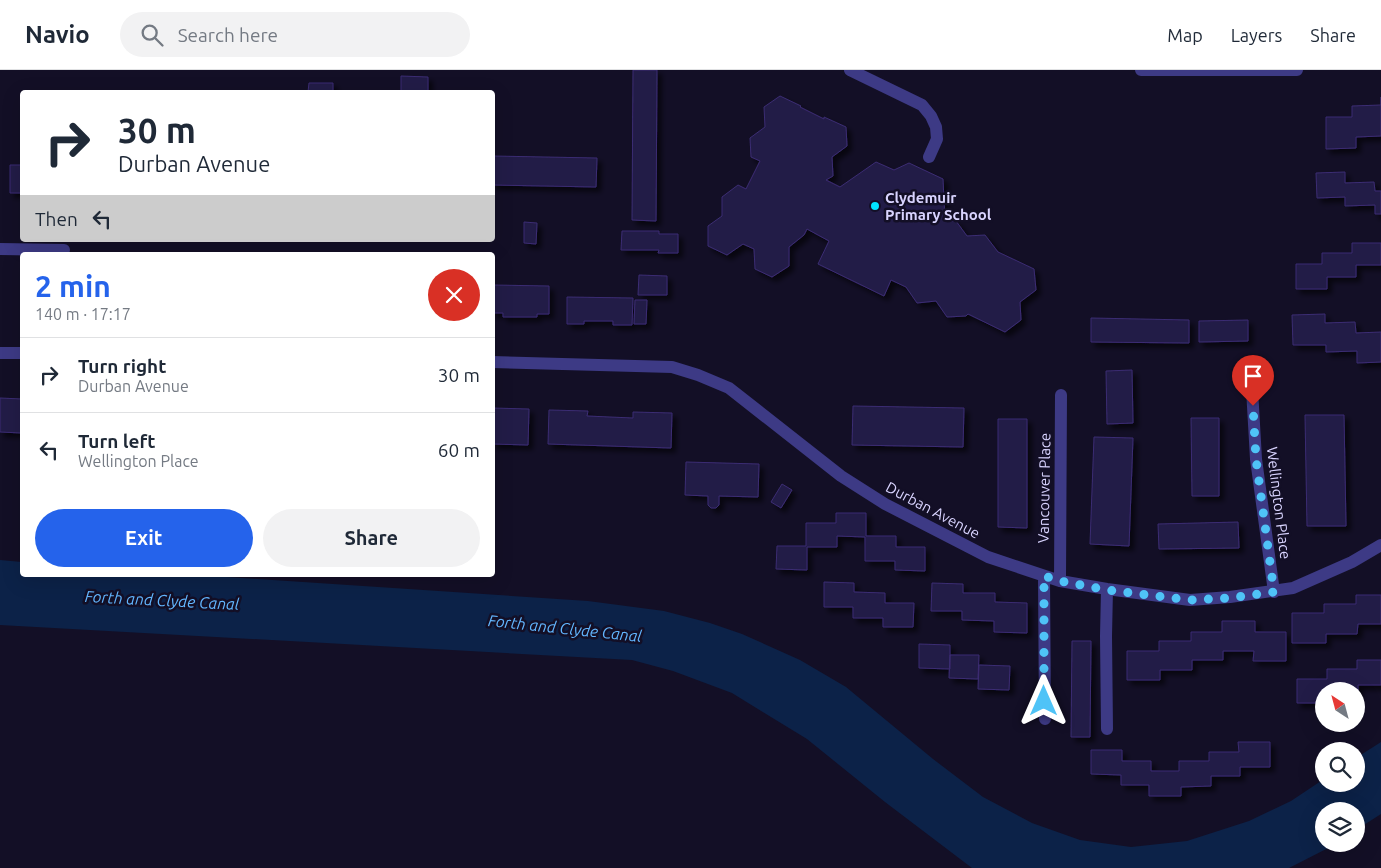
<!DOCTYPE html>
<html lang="en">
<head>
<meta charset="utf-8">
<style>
  :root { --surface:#fff; --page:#f2f2f3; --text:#1f2937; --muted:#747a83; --line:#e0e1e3; --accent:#2563eb }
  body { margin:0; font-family:Ubuntu,sans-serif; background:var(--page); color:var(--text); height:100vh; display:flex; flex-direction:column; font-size:19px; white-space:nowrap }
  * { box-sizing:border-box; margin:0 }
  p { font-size:16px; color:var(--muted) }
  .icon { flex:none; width:28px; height:28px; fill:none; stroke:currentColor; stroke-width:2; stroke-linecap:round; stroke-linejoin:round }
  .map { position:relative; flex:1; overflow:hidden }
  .side { position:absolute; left:20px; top:182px; width:475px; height:325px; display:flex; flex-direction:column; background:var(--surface); border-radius:5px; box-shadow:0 5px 20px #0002 }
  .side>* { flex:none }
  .hud { position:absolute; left:20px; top:20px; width:475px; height:152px; border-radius:5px; box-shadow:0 5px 20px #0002; background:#fff; color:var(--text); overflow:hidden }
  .needle { width:32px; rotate:324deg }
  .fabs { position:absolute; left:1315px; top:612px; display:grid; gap:10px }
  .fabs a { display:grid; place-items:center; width:50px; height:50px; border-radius:50%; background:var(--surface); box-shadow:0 5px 20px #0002; font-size:25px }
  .pin { position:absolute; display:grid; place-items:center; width:42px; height:42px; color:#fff; margin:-51px -21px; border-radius:50% 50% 50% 0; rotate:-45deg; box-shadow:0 0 5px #0007 }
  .pin .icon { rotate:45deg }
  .me { position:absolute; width:55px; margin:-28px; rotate:0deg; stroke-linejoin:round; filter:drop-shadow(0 0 4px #0008) }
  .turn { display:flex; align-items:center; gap:18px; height:105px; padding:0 15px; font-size:22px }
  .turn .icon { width:65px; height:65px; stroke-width:2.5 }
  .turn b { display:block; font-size:35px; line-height:42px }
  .then { display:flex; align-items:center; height:48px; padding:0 15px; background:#0003; gap:10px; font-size:19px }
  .round { display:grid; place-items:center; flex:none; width:52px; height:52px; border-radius:26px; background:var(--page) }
  .overview { display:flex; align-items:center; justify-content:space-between; height:85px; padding:0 15px }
  h1 { font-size:30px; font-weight:700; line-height:38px; color:var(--accent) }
  .action { display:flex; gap:10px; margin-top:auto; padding:10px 15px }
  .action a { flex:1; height:58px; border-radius:30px; background:var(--accent); color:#fff; font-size:20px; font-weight:700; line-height:58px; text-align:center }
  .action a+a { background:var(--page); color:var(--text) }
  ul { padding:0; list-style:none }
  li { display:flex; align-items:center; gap:15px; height:75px; padding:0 15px; border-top:1px solid var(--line) }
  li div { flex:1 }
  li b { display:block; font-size:19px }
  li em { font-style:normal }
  header { display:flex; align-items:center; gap:30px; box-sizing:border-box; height:70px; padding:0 25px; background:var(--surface); border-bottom:1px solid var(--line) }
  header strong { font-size:24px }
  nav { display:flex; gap:28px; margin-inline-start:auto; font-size:18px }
  .search { width:350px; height:45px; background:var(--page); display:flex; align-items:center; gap:12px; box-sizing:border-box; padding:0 18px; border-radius:28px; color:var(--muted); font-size:19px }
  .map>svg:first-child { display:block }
</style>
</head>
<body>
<header>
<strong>Navio</strong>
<div class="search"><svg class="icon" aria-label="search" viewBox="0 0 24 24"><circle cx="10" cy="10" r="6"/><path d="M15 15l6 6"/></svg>Search here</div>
<nav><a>Map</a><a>Layers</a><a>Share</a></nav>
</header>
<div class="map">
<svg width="1381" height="798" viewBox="0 0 1381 798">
  <defs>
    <filter id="shadow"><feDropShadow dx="4.5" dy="4.5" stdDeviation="2.5" flood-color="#0009"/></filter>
  </defs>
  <rect width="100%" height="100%" fill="#130f26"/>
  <!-- water -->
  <path fill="#0c2248" d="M 0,490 L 22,492 L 22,505 L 197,505 L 588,531 L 664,541 L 710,553 L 742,564 L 800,590 L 846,617 L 933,689 L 983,727 L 1032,753 L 1080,770 L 1131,777 L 1187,771 L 1249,751 L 1291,731 L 1324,709 L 1324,714 L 1356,714 L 1356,688 L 1381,672 L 1381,744 L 1356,760 L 1356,741 L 1324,741 L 1324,774 L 1336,774 L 1289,798 L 972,798 L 885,732 L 807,669 L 732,623 L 673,601 L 632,590 L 0,555 Z"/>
  <!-- building -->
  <path fill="#241b47" stroke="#3b2d73" filter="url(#shadow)" d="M 633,0 L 657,0 L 656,151 L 632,150 Z
    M 401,6 L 428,7 L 428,22 L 401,22 Z
    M 309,13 L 333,13 L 333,22 L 308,22 Z
    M 780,26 L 801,36 L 800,37 L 824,49 L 824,47 L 846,57 L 847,76 L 832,87 L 833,106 L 826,110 L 840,117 L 876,92 L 894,100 L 909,93 L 943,109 L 945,151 L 956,151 L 967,166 L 985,165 L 998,182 L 1034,199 L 1036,220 L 1020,232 L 1021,250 L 1005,262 L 968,244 L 966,246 L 947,247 L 936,231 L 917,233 L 906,217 L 891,210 L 884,226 L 818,194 L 829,171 L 807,159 L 804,165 L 789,177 L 789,196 L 772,207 L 755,199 L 754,179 L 743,174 L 727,185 L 708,176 L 708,156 L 722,146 L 722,127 L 738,115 L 746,119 L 760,91 L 751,87 L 750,68 L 765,57 L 764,37 Z
    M 1381,27 L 1381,66 L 1356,67 L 1356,78 L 1326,79 L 1326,47 L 1352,47 L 1352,36 L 1381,35 Z
    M 492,86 L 597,88 L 596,117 L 492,115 Z
    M 10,95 L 22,95 L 22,123 L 10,123 Z
    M 1345,102 L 1345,113 L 1374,112 L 1375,121 L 1381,121 L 1381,144 L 1375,144 L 1375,135 L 1345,136 L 1345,127 L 1317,128 L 1316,103 Z
    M 524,152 L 537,153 L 536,174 L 524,173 Z
    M 622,161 L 659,161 L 659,164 L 678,164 L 678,183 L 658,183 L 659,180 L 621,180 Z
    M 1352,173 L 1381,173 L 1381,195 L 1356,195 L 1356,207 L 1327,207 L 1327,219 L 1296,219 L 1296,194 L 1322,194 L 1322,183 L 1352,183 Z
    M 639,205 L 667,206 L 667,225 L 638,225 Z
    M 492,215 L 549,216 L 549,244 L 537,244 L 537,247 L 503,247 L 503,243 L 492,243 Z
    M 567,227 L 633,228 L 632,255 L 613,255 L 613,251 L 584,251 L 584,254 L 567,254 Z
    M 635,230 L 647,230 L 646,254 L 634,254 Z
    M 1325,244 L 1325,253 L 1355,252 L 1356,263 L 1381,262 L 1381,292 L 1357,293 L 1357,281 L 1326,282 L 1326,275 L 1293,275 L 1292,245 Z
    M 1091,248 L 1189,250 L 1189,273 L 1091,272 Z
    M 1248,250 L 1248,271 L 1199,272 L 1199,251 Z
    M 1132,300 L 1133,353 L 1107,354 L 1106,301 Z
    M 0,328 L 22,329 L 22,363 L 0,362 Z
    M 853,336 L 964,338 L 963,377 L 852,375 Z
    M 492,338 L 529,339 L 528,375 L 492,374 Z
    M 549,340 L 588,341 L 587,346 L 633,348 L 633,342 L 672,343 L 671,378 L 548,374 Z
    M 1305,345 L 1344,345 L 1346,456 L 1307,456 Z
    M 1191,348 L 1219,348 L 1219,426 L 1192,426 Z
    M 998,349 L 1027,349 L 1027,458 L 998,457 Z
    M 1094,367 L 1133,368 L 1129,476 L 1090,474 Z
    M 686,392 L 759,394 L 758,427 L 719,426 L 719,435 L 716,438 L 711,438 L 708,435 L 708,426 L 685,425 Z
    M 782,414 L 792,420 L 781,438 L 771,432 Z
    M 836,443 L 866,443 L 866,466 L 896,466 L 896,477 L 925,477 L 925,501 L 895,500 L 895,491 L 865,491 L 865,467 L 837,466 L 837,477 L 807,477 L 807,500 L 776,499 L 777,476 L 806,476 L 806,453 L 836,453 Z
    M 1238,452 L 1239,478 L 1159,479 L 1158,454 Z
    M 824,512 L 854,513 L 854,522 L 885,523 L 885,533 L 914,533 L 913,557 L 883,557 L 883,548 L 853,548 L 853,537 L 824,537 Z
    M 932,513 L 963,514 L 963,523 L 995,523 L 995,532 L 1027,533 L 1027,563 L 994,562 L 994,551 L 962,550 L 962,541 L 931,541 Z
    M 1356,525 L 1381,525 L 1381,554 L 1358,554 L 1357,564 L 1326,564 L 1326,573 L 1292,573 L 1292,543 L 1324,543 L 1324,534 L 1356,534 Z
    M 1222,551 L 1255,551 L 1255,562 L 1286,562 L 1286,591 L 1253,591 L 1254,581 L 1223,581 L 1223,590 L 1192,590 L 1192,600 L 1160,600 L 1160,610 L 1127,610 L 1127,581 L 1159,581 L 1159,571 L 1191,571 L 1191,562 L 1222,562 Z
    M 1072,571 L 1091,571 L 1090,667 L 1071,667 Z
    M 919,574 L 950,575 L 950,599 L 919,598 Z
    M 950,585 L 979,585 L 978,609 L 949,608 Z
    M 1357,590 L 1381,590 L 1381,615 L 1358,615 L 1358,624 L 1356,624 L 1356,621 L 1324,621 L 1324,633 L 1297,633 L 1297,609 L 1327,609 L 1327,599 L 1357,599 Z
    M 979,595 L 1010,596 L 1009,620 L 978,619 Z
    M 1238,672 L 1270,672 L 1270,697 L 1240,697 L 1240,706 L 1211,706 L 1211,716 L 1181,717 L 1181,726 L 1149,726 L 1149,715 L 1121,715 L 1121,705 L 1091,704 L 1091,680 L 1122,680 L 1122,691 L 1151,691 L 1151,701 L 1179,701 L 1179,691 L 1209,691 L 1209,682 L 1239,682 Z"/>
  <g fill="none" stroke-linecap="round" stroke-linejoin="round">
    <!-- minor -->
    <path stroke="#3d3a85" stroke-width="12" d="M 850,0 L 922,35 L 931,46 L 936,57 L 937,69 L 929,87
      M 1141,0 L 1297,0
      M 0,179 L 64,180
      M 0,283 L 22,283
      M 492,292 L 672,297 L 698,305 L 729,318 L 841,406 L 885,434 L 988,487 L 1060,511 L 1107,519 L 1190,530 L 1230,527 L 1293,518 L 1352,492 L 1381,475
      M 1252,319 L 1256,389 L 1274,522
      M 1044,506 L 1045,649
      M 1060,511 L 1061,325
      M 1107,519 L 1106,566 L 1107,659"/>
  </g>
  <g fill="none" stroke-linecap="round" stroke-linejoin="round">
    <!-- route -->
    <path stroke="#4fc3f7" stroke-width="9" stroke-dasharray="0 16.2" d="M 1044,631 L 1044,506 L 1060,511 L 1107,520 L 1190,530 L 1230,528 L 1274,522 L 1256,389 L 1253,336"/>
  </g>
  <!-- markers -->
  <circle fill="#00e5ff" stroke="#130f26" stroke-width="2" cx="875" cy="136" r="5"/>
  <g text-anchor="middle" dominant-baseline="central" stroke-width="5" stroke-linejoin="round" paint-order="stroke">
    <!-- poi labels -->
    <g font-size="15" font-weight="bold" fill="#d9d4ff" stroke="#130f26" text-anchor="start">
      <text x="885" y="127">Clydemuir<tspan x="885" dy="17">Primary School</tspan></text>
    </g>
    <!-- street labels -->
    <g font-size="15" fill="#d9d4ff" stroke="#130f26">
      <text transform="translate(1044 418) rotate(-89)">Vancouver Place</text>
      <text transform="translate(1279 433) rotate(83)">Wellington Place</text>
      <text transform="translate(933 440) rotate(28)">Durban Avenue</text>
    </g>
    <!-- water labels -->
    <g font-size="16" font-style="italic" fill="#62b6ff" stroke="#130f26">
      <text transform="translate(162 530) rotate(3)">Forth and Clyde Canal</text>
      <text transform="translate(565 558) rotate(6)">Forth and Clyde Canal</text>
    </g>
  </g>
</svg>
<div class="fabs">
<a><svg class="needle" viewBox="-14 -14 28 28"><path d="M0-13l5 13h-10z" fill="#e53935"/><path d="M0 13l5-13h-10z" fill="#747a83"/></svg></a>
<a><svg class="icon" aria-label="search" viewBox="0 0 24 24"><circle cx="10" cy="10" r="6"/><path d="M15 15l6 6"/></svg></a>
<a><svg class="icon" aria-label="layers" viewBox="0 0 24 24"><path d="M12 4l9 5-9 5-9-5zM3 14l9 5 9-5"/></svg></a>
</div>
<div class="pin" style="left:1253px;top:336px;background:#d93025"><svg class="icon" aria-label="arrive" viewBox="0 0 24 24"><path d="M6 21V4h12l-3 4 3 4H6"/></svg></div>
<svg class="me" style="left:1044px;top:631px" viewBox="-20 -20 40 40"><path d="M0-17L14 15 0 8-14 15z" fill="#4fc3f7" stroke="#fff" stroke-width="4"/></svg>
<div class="hud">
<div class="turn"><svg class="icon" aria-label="right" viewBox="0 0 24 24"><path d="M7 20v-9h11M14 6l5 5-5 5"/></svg><div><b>30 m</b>Durban Avenue</div></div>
<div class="then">Then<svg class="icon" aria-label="left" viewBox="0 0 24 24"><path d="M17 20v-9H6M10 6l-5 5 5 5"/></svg></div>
</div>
<section class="side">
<div class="overview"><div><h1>2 min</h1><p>140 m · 17:17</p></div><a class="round" style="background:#d93025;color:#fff"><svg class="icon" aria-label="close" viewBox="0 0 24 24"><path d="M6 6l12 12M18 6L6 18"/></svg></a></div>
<ul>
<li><svg class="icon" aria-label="right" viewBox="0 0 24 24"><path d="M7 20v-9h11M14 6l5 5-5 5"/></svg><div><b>Turn right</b><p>Durban Avenue</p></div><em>30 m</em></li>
<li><svg class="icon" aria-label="left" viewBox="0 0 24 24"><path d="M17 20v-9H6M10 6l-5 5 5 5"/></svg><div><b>Turn left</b><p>Wellington Place</p></div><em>60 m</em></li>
</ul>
<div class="action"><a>Exit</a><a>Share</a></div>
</section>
</div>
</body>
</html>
